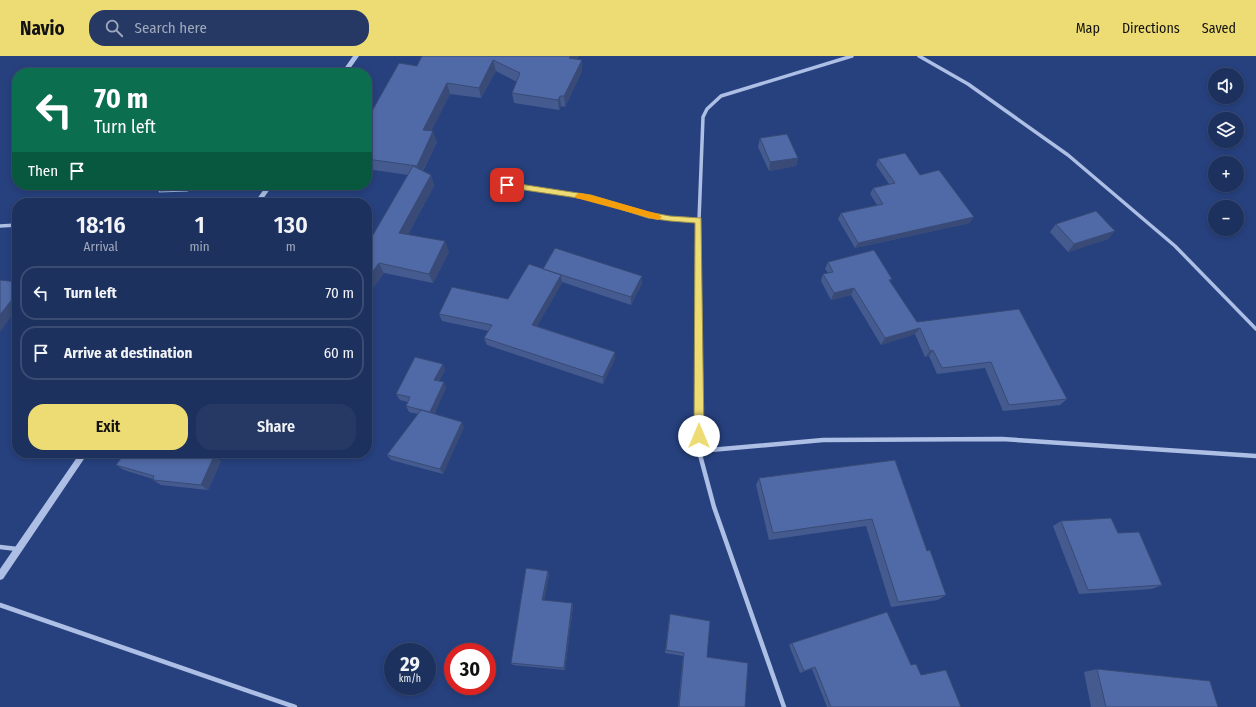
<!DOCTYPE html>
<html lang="en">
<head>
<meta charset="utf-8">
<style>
  :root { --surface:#1d315e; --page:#253964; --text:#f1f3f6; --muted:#a0a9bc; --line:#3b4c73; --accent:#eddb74 }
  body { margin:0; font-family:"Fira Sans Condensed",sans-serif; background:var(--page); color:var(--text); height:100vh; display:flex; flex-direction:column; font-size:15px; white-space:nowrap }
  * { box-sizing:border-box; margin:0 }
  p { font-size:13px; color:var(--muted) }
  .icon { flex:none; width:22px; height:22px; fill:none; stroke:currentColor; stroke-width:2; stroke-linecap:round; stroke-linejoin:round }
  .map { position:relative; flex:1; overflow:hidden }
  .panel { position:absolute; left:12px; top:142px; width:360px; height:260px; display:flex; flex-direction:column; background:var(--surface); border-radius:16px; box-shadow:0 2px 6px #0003,0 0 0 1px var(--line) }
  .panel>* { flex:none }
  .guide { position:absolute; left:12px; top:12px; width:360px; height:122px; border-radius:16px; box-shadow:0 2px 6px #0003,0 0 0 1px var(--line); background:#0b6e4f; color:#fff; overflow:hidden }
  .fabs { position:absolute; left:1208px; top:12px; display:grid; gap:8px }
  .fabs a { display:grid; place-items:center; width:36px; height:36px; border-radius:50%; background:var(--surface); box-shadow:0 2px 6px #0003,0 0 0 1px var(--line); font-size:20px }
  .speed { position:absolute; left:384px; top:587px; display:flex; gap:8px; font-size:20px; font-weight:700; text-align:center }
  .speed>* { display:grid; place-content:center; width:52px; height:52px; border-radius:50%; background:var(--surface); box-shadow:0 2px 6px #0003,0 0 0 1px var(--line); line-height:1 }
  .speed small { font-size:10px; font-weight:400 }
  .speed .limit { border:6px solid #d22; background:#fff; color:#111 }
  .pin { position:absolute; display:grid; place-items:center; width:34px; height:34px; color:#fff; margin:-17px; border-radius:8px; box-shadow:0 2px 6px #0006 }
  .me { position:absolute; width:44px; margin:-22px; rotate:0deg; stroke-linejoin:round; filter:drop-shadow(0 0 3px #0008) }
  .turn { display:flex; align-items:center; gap:14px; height:84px; padding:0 16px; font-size:18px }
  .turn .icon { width:52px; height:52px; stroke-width:2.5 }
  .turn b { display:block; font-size:28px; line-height:34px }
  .then { display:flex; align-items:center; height:38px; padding:0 16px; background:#0003; gap:8px; font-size:15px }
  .eta { display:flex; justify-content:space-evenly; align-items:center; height:68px; text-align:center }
  .eta b { font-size:24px; font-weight:600; line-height:28px }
  .cta { display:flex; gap:8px; margin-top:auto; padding:8px 16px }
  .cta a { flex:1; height:46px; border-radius:16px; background:var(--accent); color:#111; font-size:16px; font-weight:600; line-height:46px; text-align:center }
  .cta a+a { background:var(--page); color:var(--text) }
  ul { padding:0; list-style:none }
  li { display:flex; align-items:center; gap:12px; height:54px; margin:0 8px 6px; padding:0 8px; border:2px solid var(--line); border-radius:16px }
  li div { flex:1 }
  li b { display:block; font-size:15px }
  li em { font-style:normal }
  header { display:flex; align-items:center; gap:24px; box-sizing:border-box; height:56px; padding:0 20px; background:var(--accent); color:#111 }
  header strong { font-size:19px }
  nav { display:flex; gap:22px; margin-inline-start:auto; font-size:14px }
  .search { width:280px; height:36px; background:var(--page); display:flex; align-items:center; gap:10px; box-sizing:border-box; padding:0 14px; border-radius:16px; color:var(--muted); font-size:15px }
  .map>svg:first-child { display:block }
</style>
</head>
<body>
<header>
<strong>Navio</strong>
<div class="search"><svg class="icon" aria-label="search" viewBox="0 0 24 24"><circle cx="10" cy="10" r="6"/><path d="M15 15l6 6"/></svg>Search here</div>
<nav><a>Map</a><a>Directions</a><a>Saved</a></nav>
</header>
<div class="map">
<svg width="1256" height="651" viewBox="0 0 1256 651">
  <rect width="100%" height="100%" fill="#27417e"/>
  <!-- water -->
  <path fill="#445784" stroke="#a2b8e5" d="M 162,129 L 190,129 L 188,135 L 159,136 Z"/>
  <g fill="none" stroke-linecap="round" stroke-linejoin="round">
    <!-- minor-far1 -->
    <path stroke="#aebfe5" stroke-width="3.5" d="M 919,0 L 968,28 L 1068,99 L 1175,190 L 1256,273
      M 493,127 L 591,142 L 648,159 L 670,163 L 699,164
      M 0,170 L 17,169
      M 699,281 L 699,164 L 703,61 L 707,53 L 721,40 L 852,0"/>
    <!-- minor -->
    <path stroke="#aebfe5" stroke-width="4.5" d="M 699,280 L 699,395 L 714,451 L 784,651
      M 699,395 L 823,384 L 1002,383 L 1256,400
      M 0,491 L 17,493
      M 0,549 L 295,651"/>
    <!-- tertiary -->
    <path fill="#aebfe5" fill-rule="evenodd" d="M 353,0 L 359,0 L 347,17 L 341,17 Z
      M 267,129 L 273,129 L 260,147 L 254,147 Z
      M 80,397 L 88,397 L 3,523 L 0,524 L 0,513 Z"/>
  </g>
  <!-- wall -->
  <path fill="#455b90" d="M 422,0 L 579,0 L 577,3 L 582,15 L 565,51 L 561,50 L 559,54 L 514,47 L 512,37 L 517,26 L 496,15 L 481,42 L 450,38 L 431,75 L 437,86 L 423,115 L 431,119 L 434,130 L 408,178 L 449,196 L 433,227 L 384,217 L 367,240 L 373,179 L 408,119 L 367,113 L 367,64 L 417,10 Z
    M 760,82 L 798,102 L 796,110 L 769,115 L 758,91 Z
    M 878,103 L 920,119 L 970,167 L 855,192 L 838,163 L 841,157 L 877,149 L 870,138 L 873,132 L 889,128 L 876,109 Z
    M 1056,168 L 1115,175 L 1108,183 L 1068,196 L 1050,176 Z
    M 828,206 L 892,223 L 890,225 L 917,266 L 1067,343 L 1060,349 L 1003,355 L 985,312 L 937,318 L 929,300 L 925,301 L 915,278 L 881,289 L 851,239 L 831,244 L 821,225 L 823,218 L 828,217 L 825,213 Z
    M 543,213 L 642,227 L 631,249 L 562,226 L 537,270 L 615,296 L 615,303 L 603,328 L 487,289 L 484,282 L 489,275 L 442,265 L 439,258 L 508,243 Z
    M 445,314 L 439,325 L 446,332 L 434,358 L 464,371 L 443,418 L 391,404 L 387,399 L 418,358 L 409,356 L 406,350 L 408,346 L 400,344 L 396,338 Z
    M 165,399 L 221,405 L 208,434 L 161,429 L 153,424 L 153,423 L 124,414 L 116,409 Z
    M 895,404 L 927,495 L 946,539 L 938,544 L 891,551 L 866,470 L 769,484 L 756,429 L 759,422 Z
    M 1061,465 L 1118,477 L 1162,529 L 1152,533 L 1079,538 L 1053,470 Z
    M 548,515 L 549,519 L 544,544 L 572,547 L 573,550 L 565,614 L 513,609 L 511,607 Z
    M 670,558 L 707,601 L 745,651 L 678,651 L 683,600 L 665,597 L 669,563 Z
    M 792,587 L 911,609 L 921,619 L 961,651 L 827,651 L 812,613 L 800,617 L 789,589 Z
    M 1097,613 L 1218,651 L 1091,651 L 1084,616 Z"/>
  <!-- shaded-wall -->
  <path fill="#384a75" d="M 571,0 L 579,0 L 570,13 L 569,2 Z
    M 493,4 L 496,15 L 481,42 L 479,32 Z
    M 582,4 L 582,15 L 565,51 L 564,40 Z
    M 447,27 L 450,38 L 427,84 L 423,74 Z
    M 560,40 L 561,50 L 559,54 L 558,44 Z
    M 433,75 L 437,86 L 420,120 L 417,110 Z
    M 798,102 L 796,110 L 769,115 L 770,106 Z
    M 431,119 L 434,130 L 404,187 L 399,177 Z
    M 974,161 L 970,167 L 855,192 L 858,187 Z
    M 1115,175 L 1108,183 L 1068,196 L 1074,188 Z
    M 445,185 L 449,196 L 433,227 L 429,218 Z
    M 379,207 L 384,217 L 367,240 L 367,223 Z
    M 561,219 L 562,227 L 534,276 L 532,269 Z
    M 642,220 L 642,227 L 631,249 L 631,241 Z
    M 854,232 L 851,239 L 831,244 L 834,237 Z
    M 17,237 L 17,253 L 0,276 L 0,259 Z
    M 920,272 L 915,278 L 881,289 L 885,282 Z
    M 933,294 L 929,300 L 925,301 L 930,295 Z
    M 615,296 L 615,303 L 603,328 L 603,321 Z
    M 443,308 L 445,314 L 437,330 L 434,324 Z
    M 444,326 L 446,332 L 433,362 L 430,356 Z
    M 462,366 L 464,371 L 443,418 L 440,413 Z
    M 214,400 L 221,405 L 208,434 L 201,429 Z
    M 548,515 L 549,519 L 544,547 L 542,544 Z
    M 572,547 L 573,550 L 565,614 L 564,612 Z
    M 815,611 L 812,613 L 800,617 L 804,615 Z"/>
  <!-- building -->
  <path fill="#506aa7" stroke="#384a75" d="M 422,0 L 571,0 L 569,2 L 582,4 L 564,40 L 560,40 L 558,44 L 512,37 L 520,17 L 493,4 L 479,32 L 447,27 L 423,74 L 433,75 L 417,110 L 367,103 L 367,64 L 399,7 L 417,10 Z
    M 787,78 L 798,102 L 770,106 L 760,82 Z
    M 905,97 L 920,119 L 939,114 L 974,161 L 858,187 L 841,157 L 883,148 L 873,132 L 895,127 L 878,103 Z
    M 413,110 L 431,119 L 399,177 L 445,185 L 429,218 L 379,207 L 367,223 L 367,177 L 373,179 Z
    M 1096,155 L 1115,175 L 1074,188 L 1056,168 Z
    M 555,192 L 642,220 L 631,241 L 543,213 Z
    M 874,194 L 892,223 L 889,224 L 917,266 L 1019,253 L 1067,343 L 1009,349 L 991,306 L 942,312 L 933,294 L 930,295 L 920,272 L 885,282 L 854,232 L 834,237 L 823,218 L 833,216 L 828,206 Z
    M 529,208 L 561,219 L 532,269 L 615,296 L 603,321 L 484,282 L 492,269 L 439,258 L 452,231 L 508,243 Z
    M 0,224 L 17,226 L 17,237 L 0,259 Z
    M 415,301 L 443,308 L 434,324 L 444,326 L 430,356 L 406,350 L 410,341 L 396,338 Z
    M 421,354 L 462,366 L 440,413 L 387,399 Z
    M 125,397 L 158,397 L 165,399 L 166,397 L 187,397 L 214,400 L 201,429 L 153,424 L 154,420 L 116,409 Z
    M 895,404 L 927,495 L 930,494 L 946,539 L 898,546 L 872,463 L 773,477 L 759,422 Z
    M 1111,462 L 1118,477 L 1139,476 L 1162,529 L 1088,534 L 1061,465 Z
    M 526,512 L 548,515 L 542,544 L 572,547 L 564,612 L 511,607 Z
    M 887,556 L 911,609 L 916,608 L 921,619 L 946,614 L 961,651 L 831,651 L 815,611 L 804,615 L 792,587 Z
    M 670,558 L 710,565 L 707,601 L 748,607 L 745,651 L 679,651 L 684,597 L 666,594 Z
    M 1097,613 L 1210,625 L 1218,651 L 1106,651 Z"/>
  <!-- route -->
  <path fill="#eddb74" stroke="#9a8e4b" d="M 507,126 L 591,139 L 648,156 L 670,160 L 701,162 L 704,380 L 703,383 L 699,384 L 696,383 L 694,380 L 695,167 L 670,165 L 648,162 L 591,144 L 504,131 L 504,127 Z"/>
  <!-- slow -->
  <path fill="#f59e0b" d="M 579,137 L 591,139 L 658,158 L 662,161 L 658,164 L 576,142 L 575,140 Z"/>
</svg>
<div class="fabs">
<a><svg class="icon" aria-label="sound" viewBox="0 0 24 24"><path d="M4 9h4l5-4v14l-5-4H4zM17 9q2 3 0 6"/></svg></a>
<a><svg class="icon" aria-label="layers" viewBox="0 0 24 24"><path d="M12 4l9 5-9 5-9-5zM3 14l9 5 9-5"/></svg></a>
<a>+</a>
<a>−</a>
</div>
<div class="speed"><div>29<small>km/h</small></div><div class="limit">30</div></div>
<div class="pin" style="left:507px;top:129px;background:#d93025"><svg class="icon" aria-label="arrive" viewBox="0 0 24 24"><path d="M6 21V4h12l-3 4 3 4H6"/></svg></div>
<svg class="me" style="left:699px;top:380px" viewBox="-20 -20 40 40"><circle r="19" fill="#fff"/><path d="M0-13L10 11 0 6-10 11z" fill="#eddb74"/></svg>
<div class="guide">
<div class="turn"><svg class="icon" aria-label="left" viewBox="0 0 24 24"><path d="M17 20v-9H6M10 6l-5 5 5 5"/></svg><div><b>70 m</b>Turn left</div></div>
<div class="then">Then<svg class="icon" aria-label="arrive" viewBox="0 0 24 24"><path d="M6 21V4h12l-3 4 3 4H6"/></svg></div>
</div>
<section class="panel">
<div class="eta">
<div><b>18:16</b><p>Arrival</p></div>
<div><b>1</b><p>min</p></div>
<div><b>130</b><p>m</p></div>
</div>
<ul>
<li><svg class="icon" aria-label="left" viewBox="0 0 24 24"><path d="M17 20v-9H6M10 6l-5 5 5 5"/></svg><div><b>Turn left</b></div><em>70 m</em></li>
<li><svg class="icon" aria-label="arrive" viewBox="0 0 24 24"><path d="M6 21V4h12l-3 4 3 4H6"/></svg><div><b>Arrive at destination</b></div><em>60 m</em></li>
</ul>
<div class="cta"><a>Exit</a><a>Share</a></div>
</section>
</div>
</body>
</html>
